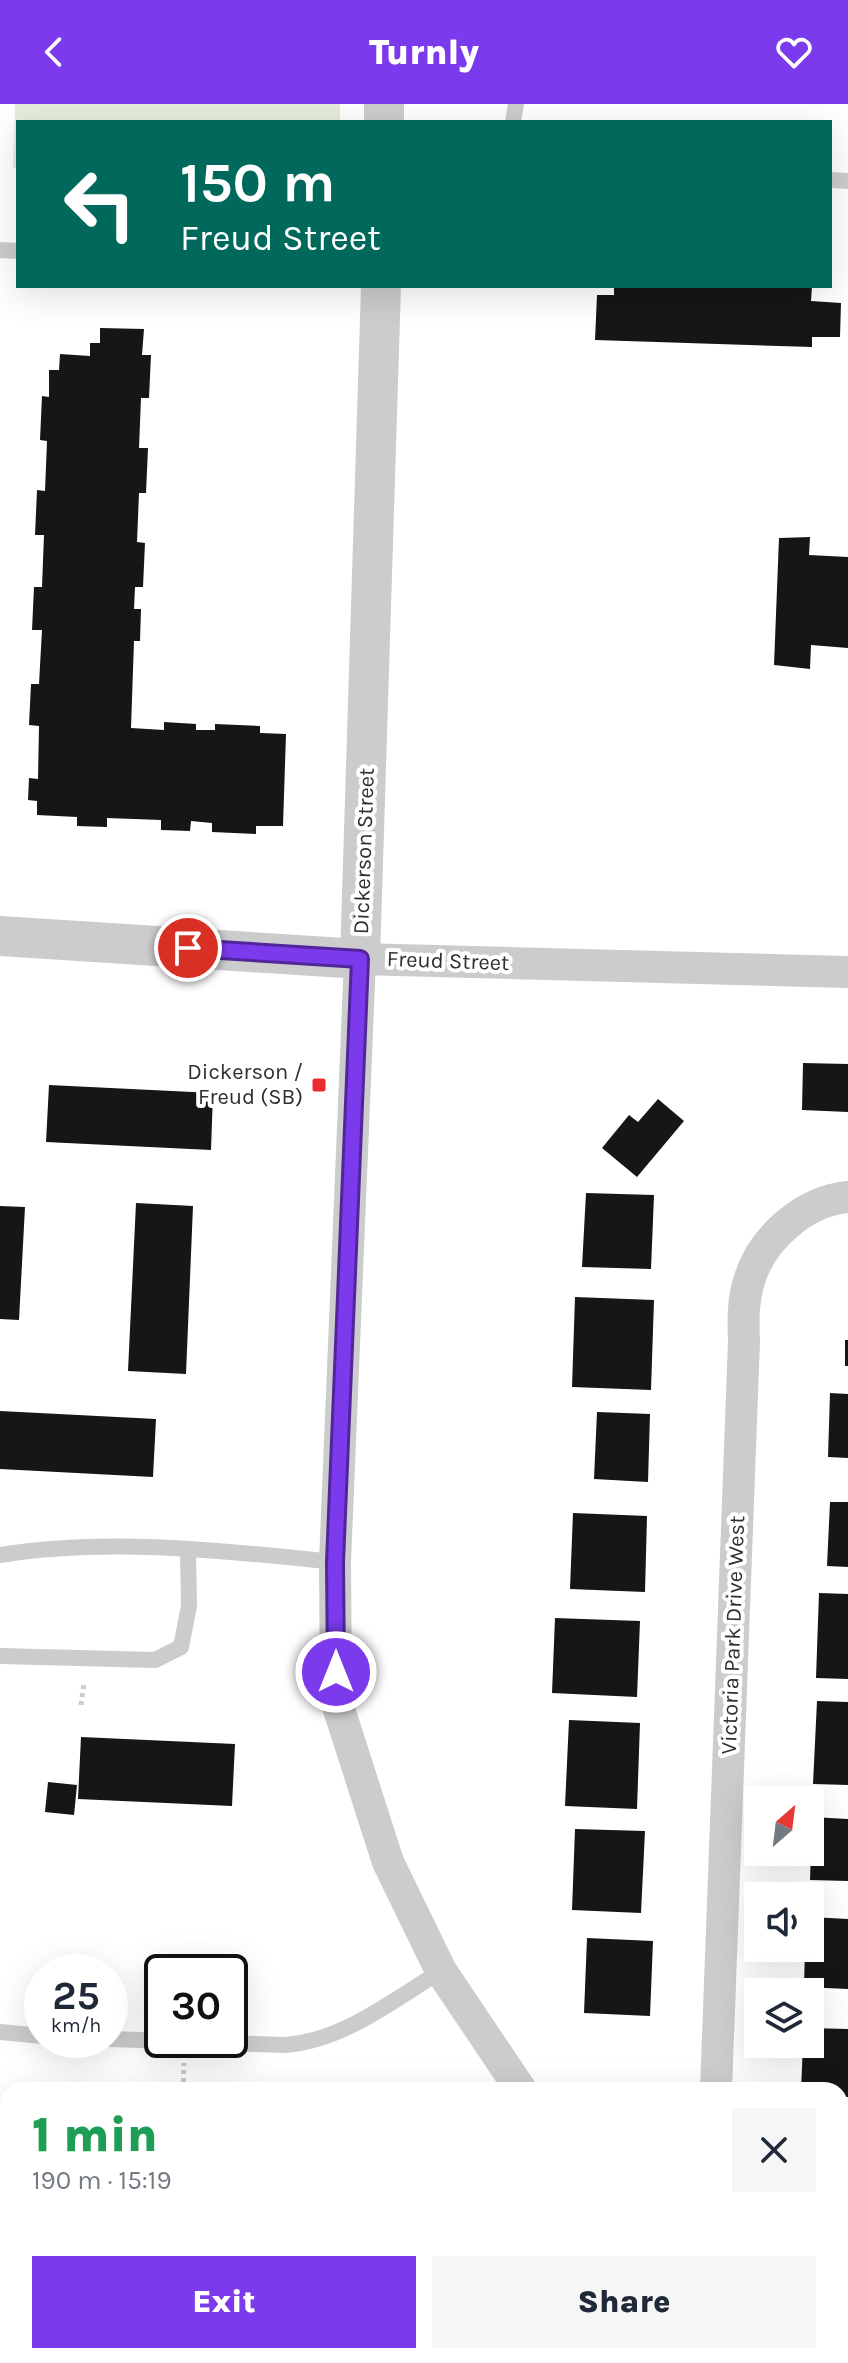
<!DOCTYPE html>
<html lang="en">
<head>
<meta charset="utf-8">
<style>
  :root { --surface:#fff; --page:#f6f6f7; --text:#1f2937; --muted:#747a83; --accent:#7c3aed }
  body { margin:0; font-family:Karla,sans-serif; background:var(--page); color:var(--text); height:100vh; display:flex; flex-direction:column; font-size:30px; white-space:nowrap }
  * { box-sizing:border-box; margin:0 }
  p { font-size:26px; color:var(--muted) }
  .icon { flex:none; width:44px; height:44px; fill:none; stroke:currentColor; stroke-width:2; stroke-linecap:round; stroke-linejoin:round }
  .map { position:relative; flex:1; overflow:hidden }
  .drawer { position:absolute; left:0px; top:1978px; width:848px; height:282px; display:flex; flex-direction:column; background:var(--surface); border-radius:24px 24px 0 0; box-shadow:0 8px 32px #0002 }
  .drawer>* { flex:none }
  .banner { position:absolute; left:16px; top:16px; width:816px; height:168px; border-radius:0px; box-shadow:0 8px 32px #0002; background:#00695c; color:#fff; overflow:hidden }
  .needle { width:52px; rotate:28deg }
  .fabs { position:absolute; left:744px; top:1682px; display:grid; gap:16px }
  .fabs a { display:grid; place-items:center; width:80px; height:80px; border-radius:0px; background:var(--surface); box-shadow:0 8px 32px #0002; font-size:40px }
  .speed { position:absolute; left:24px; top:1850px; display:flex; gap:16px; font-size:40px; font-weight:700; text-align:center }
  .speed>* { display:grid; place-content:center; width:104px; height:104px; border-radius:50%; background:var(--surface); box-shadow:0 8px 32px #0002; line-height:1 }
  .speed small { font-size:20px; font-weight:400 }
  .speed .limit { border:4px solid #111; border-radius:12px; background:#fff; color:#111 }
  .pin { position:absolute; display:grid; place-items:center; width:68px; height:68px; color:#fff; margin:-34px; border:4px solid #fff; border-radius:50%; box-shadow:0 2px 8px #0007 }
  .me { position:absolute; width:88px; margin:-44px; rotate:0deg; stroke-linejoin:round; filter:drop-shadow(0 0 6px #0008) }
  .turn { display:flex; align-items:center; gap:28px; height:168px; padding:0 32px; font-size:36px }
  .turn .icon { width:104px; height:104px; stroke-width:2.5 }
  .turn b { display:block; font-size:56px; line-height:68px }
  .round { display:grid; place-items:center; flex:none; width:84px; height:84px; border-radius:0px; background:var(--page) }
  .head { display:flex; align-items:center; justify-content:space-between; height:136px; padding:0 32px }
  h1 { font-size:48px; font-weight:800; line-height:60px; color:#1e9e55 }
  .button { display:flex; gap:16px; margin-top:auto; padding:16px 32px }
  .button a { flex:1; height:92px; border-radius:0px; background:var(--accent); color:#fff; font-size:32px; font-weight:800; line-height:92px; text-align:center }
  .button a+a { background:var(--page); color:var(--text) }
  header { display:flex; justify-content:space-between; align-items:center; height:104px; padding:0 32px; background:var(--accent); color:#fff; font-size:36px; font-weight:800 }
  .map>svg:first-child { display:block }
</style>
</head>
<body>
<header><svg class="icon" aria-label="back" viewBox="0 0 24 24"><path d="M15 5l-7 7 7 7"/></svg>Turnly<svg class="icon" aria-label="heart" viewBox="0 0 24 24"><path d="M12 20l-8-8c-3-5 5-10 8-4 3-6 11-1 8 4z"/></svg></header>
<div class="map">
<svg width="848" height="2259" viewBox="0 0 848 2259">
  <rect width="100%" height="100%" fill="#fff"/>
  <!-- green -->
  <path fill="#e4ecdc" d="M 15,0 L 340,0 L 340,18 L 18,18 L 18,64 L 13,64 Z"/>
  <!-- building -->
  <path fill="#161616" d="M 614,182 L 812,182 L 811,197 L 841,199 L 840,233 L 812,233 L 812,243 L 595,236 L 597,191 L 614,191 Z
    M 100,224 L 144,225 L 142,251 L 151,251 L 149,294 L 141,294 L 139,344 L 148,344 L 146,389 L 139,389 L 137,438 L 145,439 L 143,483 L 135,483 L 134,505 L 141,505 L 140,537 L 134,537 L 131,624 L 164,626 L 164,618 L 196,620 L 196,626 L 215,626 L 215,620 L 260,622 L 260,629 L 286,630 L 283,722 L 256,722 L 256,730 L 212,728 L 212,719 L 191,717 L 190,727 L 161,726 L 161,716 L 107,714 L 107,723 L 77,722 L 77,713 L 37,711 L 37,697 L 28,696 L 29,674 L 38,675 L 39,622 L 29,621 L 31,580 L 39,580 L 42,526 L 32,526 L 34,483 L 42,483 L 44,431 L 35,431 L 37,386 L 45,387 L 47,337 L 40,336 L 42,292 L 49,293 L 49,266 L 59,266 L 60,250 L 90,252 L 90,239 L 100,239 Z
    M 810,433 L 809,451 L 848,453 L 848,544 L 811,541 L 810,565 L 774,561 L 779,434 Z
    M 803,959 L 848,960 L 848,1008 L 802,1006 Z
    M 49,981 L 213,989 L 211,1046 L 46,1038 Z
    M 658,995 L 684,1017 L 637,1073 L 602,1044 L 629,1011 L 638,1018 Z
    M 586,1089 L 654,1091 L 651,1165 L 582,1163 Z
    M 136,1099 L 193,1102 L 186,1270 L 128,1267 Z
    M 0,1102 L 25,1103 L 19,1216 L 0,1215 Z
    M 575,1193 L 654,1196 L 651,1286 L 572,1283 Z
    M 845,1236 L 848,1236 L 848,1262 L 845,1262 Z
    M 830,1289 L 848,1290 L 848,1354 L 828,1353 Z
    M 0,1307 L 156,1315 L 153,1373 L 0,1365 Z
    M 597,1308 L 650,1310 L 648,1378 L 594,1375 Z
    M 830,1398 L 848,1398 L 848,1463 L 827,1462 Z
    M 573,1409 L 647,1412 L 645,1488 L 570,1485 Z
    M 819,1489 L 848,1490 L 848,1575 L 816,1574 Z
    M 555,1514 L 640,1517 L 637,1593 L 552,1589 Z
    M 817,1597 L 848,1598 L 848,1681 L 813,1680 Z
    M 569,1616 L 640,1619 L 637,1705 L 565,1702 Z
    M 81,1633 L 235,1640 L 232,1702 L 78,1695 Z
    M 48,1678 L 77,1681 L 74,1711 L 45,1708 Z
    M 812,1713 L 848,1715 L 848,1777 L 810,1776 Z
    M 575,1725 L 645,1727 L 641,1809 L 572,1806 Z
    M 810,1813 L 848,1815 L 848,1885 L 804,1883 L 805,1844 L 810,1844 Z
    M 587,1834 L 653,1837 L 650,1912 L 584,1909 Z
    M 810,1924 L 848,1925 L 848,1993 L 840,1993 L 840,1986 L 801,1986 L 803,1940 L 810,1940 Z
    M 0,2002 L 8,2002 L 8,2064 L 0,2064 Z
    M 848,2022 L 848,2130 L 840,2133 L 840,2025 Z
    M 94,2252 L 149,2252 L 148,2259 L 94,2259 Z"/>
  <g fill="none" stroke-linecap="round" stroke-linejoin="round">
    <!-- path -->
    <path stroke="#ccc" stroke-width="5" stroke-dasharray="4 4" stroke-linecap="butt" d="M 81,1601 L 84,1579
      M 183,1986 L 184,1959
      M 173,2259 L 174,2252"/>
    <!-- service -->
    <path stroke="#ccc" stroke-width="16" d="M 513,18 L 516,0
      M 830,76 L 848,77
      M 0,146 L 18,147
      M 0,1451 C 108,1433 227,1447 335,1458
      M 0,1552 L 155,1556 L 181,1543 L 189,1502 L 188,1445
      M 0,1928 L 42,1932
      M 110,1935 L 286,1941 C 344,1936 392,1897 441,1867"/>
    <!-- minor -->
    <path stroke="#ccc" stroke-width="32" d="M 521,1986 L 441,1867 L 388,1758 L 336,1596 L 335,1458 L 360,855 L 848,868
      M 716,1986 L 744,1237 C 743,1215 743,1194 750,1174 C 763,1133 805,1097 848,1093
      M 840,2239 L 848,2245
      M 664,2252 L 666,2259"/>
    <!-- tertiary -->
    <path stroke="#ccc" stroke-width="40" d="M 384,0 L 384,18
      M 0,832 L 360,855 L 381,182"/>
  </g>
  <g fill="none" stroke-linecap="round" stroke-linejoin="round">
    <defs>
      <path id="route" d="M 188,844 L 360,855 L 335,1458 L 336,1568"/>
    </defs>
    <!-- route casing -->
    <use href="#route" stroke="#51269a" stroke-width="20"/>
    <!-- route -->
    <use href="#route" stroke="#7c3aed" stroke-width="14"/>
  </g>
  <!-- markers -->
  <rect fill="#eb2b2f" stroke="#fff" stroke-width="3" x="311" y="973" width="16" height="16" rx="4"/>
  <g text-anchor="middle" dominant-baseline="central" stroke-width="8" stroke-linejoin="round" paint-order="stroke">
    <!-- street labels -->
    <g font-size="22" fill="#2f2f2f" stroke="#fff">
      <text transform="translate(364 747) rotate(-88)">Dickerson Street</text>
      <text transform="translate(448 857) rotate(2)">Freud Street</text>
      <text transform="translate(733 1531) rotate(-88)">Victoria Park Drive West</text>
    </g>
    <!-- poi labels -->
    <g font-size="22" fill="#2f2f2f" stroke="#fff" text-anchor="end">
      <text x="303" y="968">Dickerson /<tspan x="303" dy="25">Freud (SB)</tspan></text>
    </g>
  </g>
</svg>
<div class="fabs">
<a><svg class="needle" viewBox="-14 -14 28 28"><path d="M0-13l5 13h-10z" fill="#e53935"/><path d="M0 13l5-13h-10z" fill="#747a83"/></svg></a>
<a><svg class="icon" aria-label="sound" viewBox="0 0 24 24"><path d="M4 9h4l5-4v14l-5-4H4zM17 9q2 3 0 6"/></svg></a>
<a><svg class="icon" aria-label="layers" viewBox="0 0 24 24"><path d="M12 4l9 5-9 5-9-5zM3 14l9 5 9-5"/></svg></a>
</div>
<div class="speed"><div>25<small>km/h</small></div><div class="limit">30</div></div>
<div class="pin" style="left:188px;top:844px;background:#d93025"><svg class="icon" aria-label="arrive" viewBox="0 0 24 24"><path d="M6 21V4h12l-3 4 3 4H6"/></svg></div>
<svg class="me" style="left:336px;top:1568px" viewBox="-20 -20 40 40"><circle r="17" fill="#7c3aed" stroke="#fff" stroke-width="3"/><path d="M0-11L8 9 0 5-8 9z" fill="#fff"/></svg>
<div class="banner">
<div class="turn"><svg class="icon" aria-label="left" viewBox="0 0 24 24"><path d="M17 20v-9H6M10 6l-5 5 5 5"/></svg><div><b>150 m</b>Freud Street</div></div>
</div>
<section class="drawer">
<div class="head"><div><h1>1 min</h1><p>190 m · 15:19</p></div><a class="round"><svg class="icon" aria-label="close" viewBox="0 0 24 24"><path d="M6 6l12 12M18 6L6 18"/></svg></a></div>
<div class="button"><a>Exit</a><a>Share</a></div>
</section>
</div>
</body>
</html>
